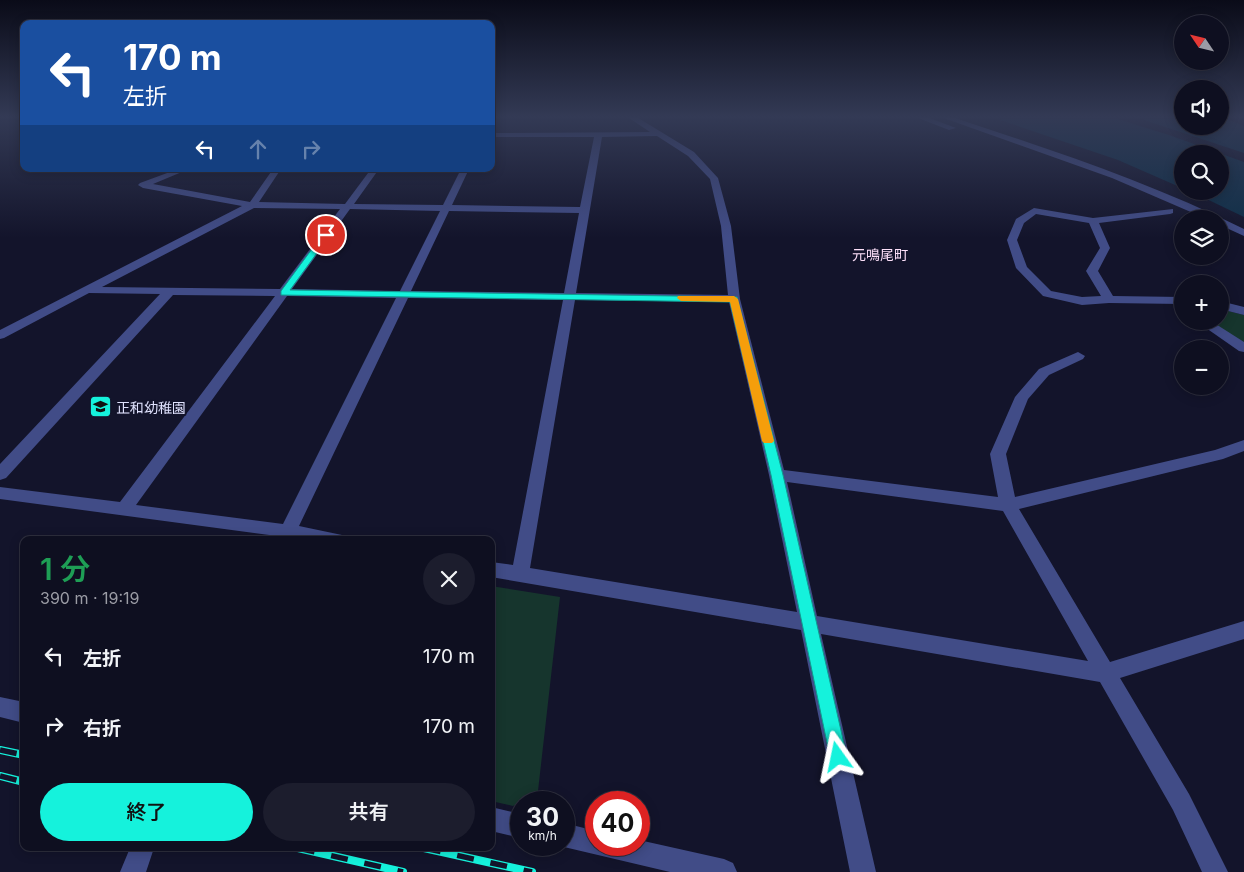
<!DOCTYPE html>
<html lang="ja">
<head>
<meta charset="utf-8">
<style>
  :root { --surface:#0e0f20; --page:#1c1d2d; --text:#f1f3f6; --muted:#9b9ca5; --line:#2e2f3e; --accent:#15f2dc }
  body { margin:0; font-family:Inter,"Noto Sans JP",sans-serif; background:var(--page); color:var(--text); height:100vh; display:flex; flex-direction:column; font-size:19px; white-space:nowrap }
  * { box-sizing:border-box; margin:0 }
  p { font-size:16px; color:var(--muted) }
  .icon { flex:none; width:28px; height:28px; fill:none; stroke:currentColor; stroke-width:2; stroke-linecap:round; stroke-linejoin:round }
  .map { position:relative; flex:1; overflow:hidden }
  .details { position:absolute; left:20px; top:536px; width:475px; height:315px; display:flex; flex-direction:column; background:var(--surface); border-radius:10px; box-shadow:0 2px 12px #0003,0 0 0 1px var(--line) }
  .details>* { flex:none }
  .banner { position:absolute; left:20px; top:20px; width:475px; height:152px; border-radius:10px; box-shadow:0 2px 12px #0003,0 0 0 1px var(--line); background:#1a4fa0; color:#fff; overflow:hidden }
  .needle { width:32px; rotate:305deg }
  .tools { position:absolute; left:1174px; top:15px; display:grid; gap:10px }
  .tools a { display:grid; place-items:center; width:55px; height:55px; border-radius:50%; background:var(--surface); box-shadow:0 2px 12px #0003,0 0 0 1px var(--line); font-size:25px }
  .speed { position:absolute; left:510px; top:791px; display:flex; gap:10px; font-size:25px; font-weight:700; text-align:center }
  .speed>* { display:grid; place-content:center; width:65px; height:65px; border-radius:50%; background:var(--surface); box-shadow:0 2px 12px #0003,0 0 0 1px var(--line); line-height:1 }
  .speed small { font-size:12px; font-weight:400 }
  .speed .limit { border:8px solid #d22; background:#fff; color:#111 }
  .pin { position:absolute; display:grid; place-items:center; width:42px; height:42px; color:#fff; margin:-21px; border:2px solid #fff; border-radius:50%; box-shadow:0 1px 5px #0007 }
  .me { position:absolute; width:55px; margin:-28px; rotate:348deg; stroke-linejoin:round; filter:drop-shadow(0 0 4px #0008) }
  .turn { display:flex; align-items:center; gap:18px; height:105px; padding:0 20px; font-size:22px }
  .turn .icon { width:65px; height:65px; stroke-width:2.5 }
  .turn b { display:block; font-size:35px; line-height:42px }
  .lanes { display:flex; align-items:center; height:48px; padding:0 20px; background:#0003; justify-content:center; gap:25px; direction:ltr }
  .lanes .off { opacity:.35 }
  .round { display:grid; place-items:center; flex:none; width:52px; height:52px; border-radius:26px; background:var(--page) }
  .head { display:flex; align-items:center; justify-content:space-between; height:85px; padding:0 20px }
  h1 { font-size:30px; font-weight:600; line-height:38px; color:#1e9e55 }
  .cta { display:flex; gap:10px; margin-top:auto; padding:10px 20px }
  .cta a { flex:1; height:58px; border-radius:30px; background:var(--accent); color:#111; font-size:20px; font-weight:600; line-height:58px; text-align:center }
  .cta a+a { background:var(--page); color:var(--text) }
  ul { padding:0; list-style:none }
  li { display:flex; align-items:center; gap:15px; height:70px; padding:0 20px }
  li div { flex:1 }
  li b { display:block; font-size:19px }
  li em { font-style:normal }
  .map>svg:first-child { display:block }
</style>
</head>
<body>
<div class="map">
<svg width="1244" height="872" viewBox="0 0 1244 872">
  <rect width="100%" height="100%" fill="#13142b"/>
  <!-- green -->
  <path fill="#16352d" d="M 1220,309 L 1244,315 L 1244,344 L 1207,321 L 1220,321 Z
    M 491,586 L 560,597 L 538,791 L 513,806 L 491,801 Z"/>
  <!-- water -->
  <path fill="#0e2f48" d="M 998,116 L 1108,116 L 1169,135 L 1244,162 L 1244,217 L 1190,191 L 1220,191 L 1220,154 L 1182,154 L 1182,188 L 1118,160 L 1000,120 L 1003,118 Z
    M 1132,116 L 1182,116 L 1182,126 L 1220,126 L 1220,119 L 1232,121 L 1244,126 L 1244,153 Z"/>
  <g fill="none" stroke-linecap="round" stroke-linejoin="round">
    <!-- minor -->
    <path fill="#414c87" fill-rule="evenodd" d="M 626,116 L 635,116 L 694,152 L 718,178 L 731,226 L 740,299 L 784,470 L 998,497 L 990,454 L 1015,397 L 1039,369 L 1078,352 L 1085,356 L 1083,359 L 1049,375 L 1028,399 L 1006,454 L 1015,497 L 1215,450 L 1244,440 L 1244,451 L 1223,459 L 1019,509 L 1110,662 L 1244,621 L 1244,639 L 1120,678 L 1189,794 L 1228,872 L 1202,872 L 1173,810 L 1100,682 L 821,634 L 876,872 L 850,872 L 801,630 L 491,577 L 491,562 L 513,565 L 563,300 L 408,298 L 299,526 L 342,535 L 345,540 L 275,540 L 277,536 L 0,499 L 0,487 L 120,502 L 275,296 L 173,295 L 6,478 L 0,480 L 0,464 L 160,294 L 89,293 L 4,338 L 0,339 L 0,330 L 242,206 L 143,188 L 138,185 L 140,183 L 178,169 L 189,169 L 153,184 L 250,202 L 273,169 L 281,169 L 259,202 L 345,204 L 371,169 L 379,169 L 354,204 L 443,205 L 461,169 L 469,169 L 452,205 L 580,207 L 594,137 L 491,137 L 491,133 L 650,132 ZM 657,136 L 688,156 L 710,179 L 721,226 L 728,295 L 576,293 L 602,137 ZM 254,208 L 340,209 L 280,289 L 102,287 ZM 350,209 L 440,211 L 400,291 L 292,289 ZM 449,211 L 579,213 L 564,293 L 411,291 ZM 287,296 L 396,298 L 283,524 L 136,505 ZM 575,300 L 729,302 L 769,475 L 797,612 L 530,568 ZM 787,482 L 1003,511 L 1088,661 L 817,616 Z
      M 913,116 L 924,116 L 956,128 L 949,130 Z
      M 938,116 L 949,116 C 1049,149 1150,182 1244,229 L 1244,236 L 1220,225 L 1220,219 L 1207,219 L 1112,178 Z
      M 1034,208 L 1093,218 L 1173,209 L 1173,213 L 1170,214 L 1099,223 L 1110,248 L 1098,271 L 1113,296 L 1182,297 L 1182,304 L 1109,303 L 1082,305 L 1043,296 L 1016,268 L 1007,240 L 1016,219 ZM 1036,214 L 1089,223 L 1100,248 L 1086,271 L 1101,296 L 1082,297 L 1051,291 L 1027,267 L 1017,240 L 1024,223 Z
      M 1220,301 L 1244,307 L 1244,315 L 1220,309 Z
      M 1196,321 L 1211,321 L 1244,342 L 1244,352 L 1239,351 Z
      M 0,697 L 24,702 L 24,723 L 0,717 Z
      M 491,807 L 521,814 L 521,838 L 491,831 Z
      M 564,823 L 596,831 L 596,845 L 639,845 L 639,840 L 724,859 L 733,863 L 737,872 L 670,872 L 564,847 L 559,845 L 564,845 Z
      M 130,848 L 154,848 L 146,872 L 120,872 Z"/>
    <defs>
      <path id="rail" d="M 0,750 L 24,755
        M 0,776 L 24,782
        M 298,848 L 403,872
        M 424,848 L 532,872"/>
    </defs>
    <!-- rail casing -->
    <use href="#rail" stroke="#15f2dc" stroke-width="8"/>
    <!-- rail -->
    <use href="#rail" stroke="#13142b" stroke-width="5.5" stroke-dasharray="17" stroke-linecap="butt"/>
  </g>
  <!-- sky -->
  <linearGradient id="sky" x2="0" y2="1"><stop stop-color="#0a0b18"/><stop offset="0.49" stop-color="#333a55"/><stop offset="1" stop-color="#333a55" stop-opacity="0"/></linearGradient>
  <rect width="1244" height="238" fill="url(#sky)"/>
  <!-- route -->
  <path fill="#15f2dc" stroke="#0e9d8f" d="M 326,233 L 330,235 L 290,290 L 737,297 L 783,475 L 847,757 L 844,763 L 838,766 L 832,763 L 830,757 L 771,475 L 730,302 L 281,295 L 281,291 L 323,234 Z"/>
  <!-- slow -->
  <path fill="#f59e0b" d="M 678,296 L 734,296 L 738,299 L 774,441 L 772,443 L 764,443 L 762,441 L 730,302 L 681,301 L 677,298 Z"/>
  <!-- icons -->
  <defs>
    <symbol id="school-square" viewBox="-11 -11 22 22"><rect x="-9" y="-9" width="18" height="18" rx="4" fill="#15f2dc" stroke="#13142b"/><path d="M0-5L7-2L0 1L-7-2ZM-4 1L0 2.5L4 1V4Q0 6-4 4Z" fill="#111"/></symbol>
  </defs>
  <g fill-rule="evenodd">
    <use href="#school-square" x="88" y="394" width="25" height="25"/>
  </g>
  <g text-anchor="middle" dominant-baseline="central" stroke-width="4" stroke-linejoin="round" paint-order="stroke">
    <!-- far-quarter labels -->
    <g font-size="14" fill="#fde0f9" stroke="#13142b">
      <text x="880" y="254">元鳴尾町</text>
    </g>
    <!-- poi labels -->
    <g font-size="14" fill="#dfe1fd" stroke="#13142b" text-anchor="start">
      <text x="116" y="407">正和幼稚園</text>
    </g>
  </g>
</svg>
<div class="tools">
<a><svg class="needle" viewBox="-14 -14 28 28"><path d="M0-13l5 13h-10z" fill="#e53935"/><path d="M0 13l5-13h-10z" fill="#9b9ca5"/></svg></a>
<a><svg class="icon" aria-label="sound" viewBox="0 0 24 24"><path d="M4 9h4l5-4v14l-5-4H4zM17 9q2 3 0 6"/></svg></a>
<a><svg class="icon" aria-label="search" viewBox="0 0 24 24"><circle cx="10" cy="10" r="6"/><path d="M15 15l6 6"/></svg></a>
<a><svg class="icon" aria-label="layers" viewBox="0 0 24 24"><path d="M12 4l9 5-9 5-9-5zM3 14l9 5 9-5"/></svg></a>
<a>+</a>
<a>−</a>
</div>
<div class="speed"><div>30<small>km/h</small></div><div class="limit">40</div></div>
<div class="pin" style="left:326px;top:235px;background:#d93025"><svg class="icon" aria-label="arrive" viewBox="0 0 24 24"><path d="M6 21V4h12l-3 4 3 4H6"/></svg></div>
<svg class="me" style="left:838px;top:757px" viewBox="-20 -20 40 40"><path d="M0-17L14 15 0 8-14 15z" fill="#15f2dc" stroke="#fff" stroke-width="4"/></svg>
<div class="banner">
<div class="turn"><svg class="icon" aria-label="left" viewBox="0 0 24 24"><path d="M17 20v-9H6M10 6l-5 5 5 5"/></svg><div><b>170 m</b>左折</div></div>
<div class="lanes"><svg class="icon" aria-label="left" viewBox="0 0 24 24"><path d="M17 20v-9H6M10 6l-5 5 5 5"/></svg><svg class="icon off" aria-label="ahead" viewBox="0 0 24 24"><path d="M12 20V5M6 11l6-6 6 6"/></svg><svg class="icon off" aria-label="right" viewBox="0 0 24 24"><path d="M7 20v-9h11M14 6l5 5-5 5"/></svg></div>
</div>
<section class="details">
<div class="head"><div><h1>1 分</h1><p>390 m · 19:19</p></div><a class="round"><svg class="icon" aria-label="close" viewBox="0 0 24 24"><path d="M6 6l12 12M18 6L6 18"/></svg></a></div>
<ul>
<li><svg class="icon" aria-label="left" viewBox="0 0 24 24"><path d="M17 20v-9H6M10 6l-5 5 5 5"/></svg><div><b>左折</b></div><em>170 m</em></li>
<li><svg class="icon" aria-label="right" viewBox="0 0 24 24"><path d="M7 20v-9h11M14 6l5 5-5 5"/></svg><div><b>右折</b></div><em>170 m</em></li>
</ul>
<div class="cta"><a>終了</a><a>共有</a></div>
</section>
</div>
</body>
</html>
